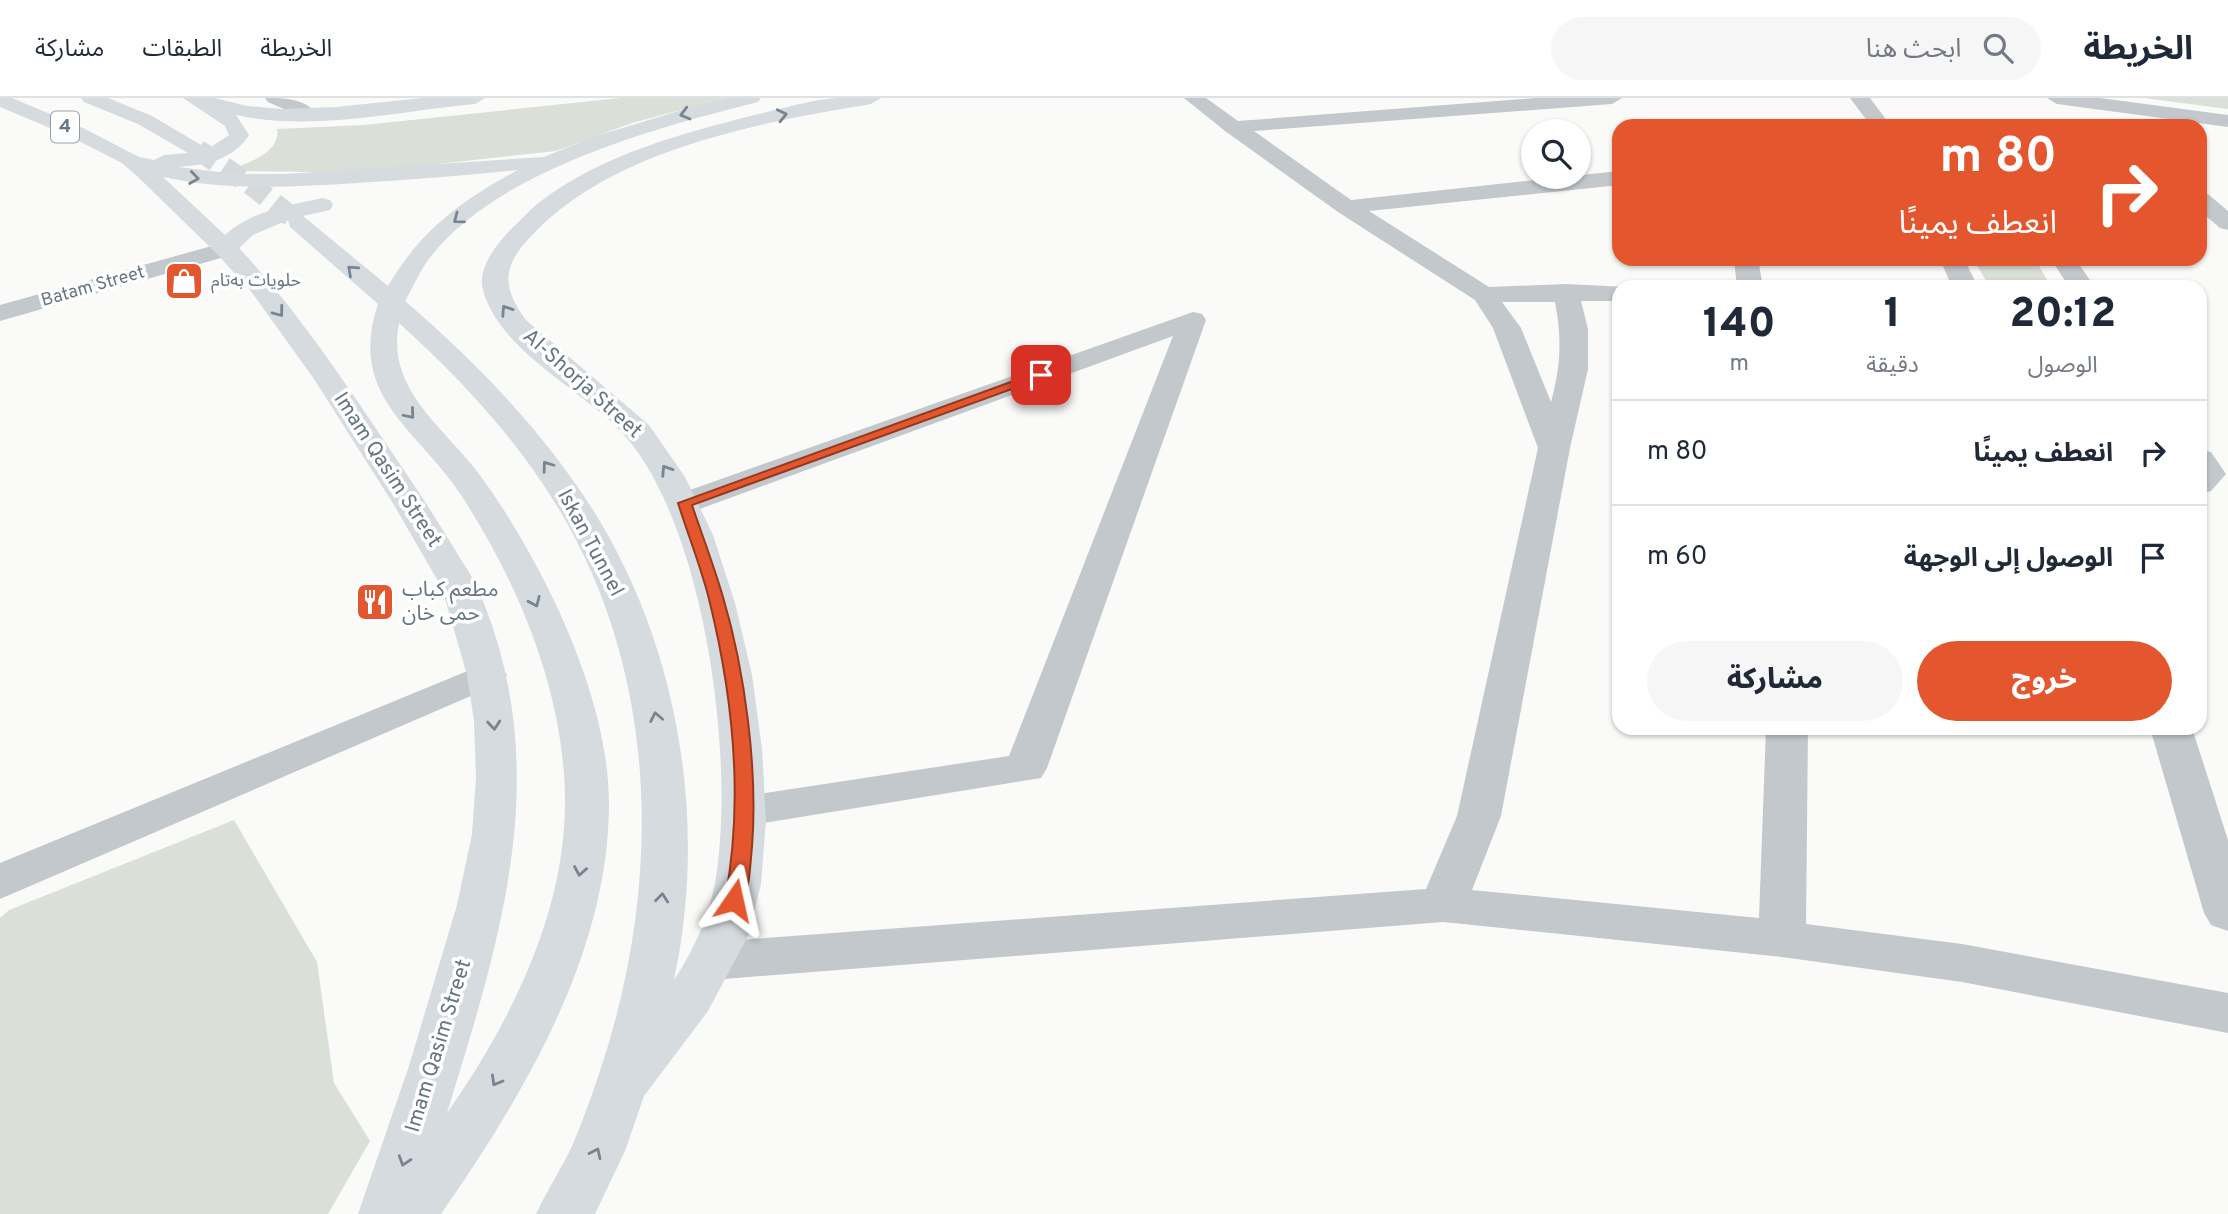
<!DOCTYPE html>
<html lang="ar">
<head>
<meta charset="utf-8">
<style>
  :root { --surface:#fff; --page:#f6f6f7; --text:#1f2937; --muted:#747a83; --line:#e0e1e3; --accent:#e4572e }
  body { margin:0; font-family:Overpass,"Noto Sans Arabic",sans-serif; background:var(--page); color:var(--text); direction:rtl; height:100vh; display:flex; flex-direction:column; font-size:26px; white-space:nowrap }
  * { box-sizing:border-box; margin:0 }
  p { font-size:23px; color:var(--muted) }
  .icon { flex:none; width:38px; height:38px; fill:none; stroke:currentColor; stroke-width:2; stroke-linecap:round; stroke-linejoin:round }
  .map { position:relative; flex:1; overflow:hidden; direction:ltr }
  .panel { position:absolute; left:1612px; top:182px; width:595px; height:455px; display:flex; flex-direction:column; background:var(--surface); border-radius:21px; box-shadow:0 2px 5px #0004; direction:rtl }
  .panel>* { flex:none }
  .guide { position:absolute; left:1612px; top:21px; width:595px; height:147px; border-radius:21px; box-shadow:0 2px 5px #0004; direction:rtl; background:#e4572e; color:#fff; overflow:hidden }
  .tools { position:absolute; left:1521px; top:21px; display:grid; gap:14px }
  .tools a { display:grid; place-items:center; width:70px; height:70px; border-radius:50%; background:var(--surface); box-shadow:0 2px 5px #0004; font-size:35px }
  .pin { position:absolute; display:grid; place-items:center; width:60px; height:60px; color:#fff; margin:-30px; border-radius:14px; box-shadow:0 4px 10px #0006 }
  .me { position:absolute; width:77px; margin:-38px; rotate:11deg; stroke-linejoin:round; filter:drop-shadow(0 0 5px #0008) }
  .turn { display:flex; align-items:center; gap:24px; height:147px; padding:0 35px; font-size:32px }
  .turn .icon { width:91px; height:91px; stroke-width:2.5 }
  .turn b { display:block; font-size:49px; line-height:60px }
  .eta { display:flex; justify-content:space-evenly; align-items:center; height:119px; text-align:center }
  .eta b { font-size:42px; font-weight:800; line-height:49px }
  .button { display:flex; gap:14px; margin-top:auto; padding:14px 35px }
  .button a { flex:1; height:80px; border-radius:42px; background:var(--accent); color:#fff; font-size:28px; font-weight:800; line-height:80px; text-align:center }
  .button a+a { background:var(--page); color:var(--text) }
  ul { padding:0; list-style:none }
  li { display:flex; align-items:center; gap:21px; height:105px; padding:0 35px; border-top:2px solid var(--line) }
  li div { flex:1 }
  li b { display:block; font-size:26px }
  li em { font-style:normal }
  header { display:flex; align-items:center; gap:42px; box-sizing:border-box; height:98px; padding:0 35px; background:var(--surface); border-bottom:2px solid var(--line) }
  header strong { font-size:33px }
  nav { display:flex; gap:38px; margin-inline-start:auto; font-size:24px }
  .search { width:490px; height:63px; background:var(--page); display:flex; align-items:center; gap:18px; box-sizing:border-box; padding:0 24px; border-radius:38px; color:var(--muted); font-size:26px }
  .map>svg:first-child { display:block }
</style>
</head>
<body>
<header>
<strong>الخريطة</strong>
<div class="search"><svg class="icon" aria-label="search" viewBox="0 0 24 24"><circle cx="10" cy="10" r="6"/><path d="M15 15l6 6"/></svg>ابحث هنا</div>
<nav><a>الخريطة</a><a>الطبقات</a><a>مشاركة</a></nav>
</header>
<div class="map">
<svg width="2228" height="1116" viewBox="0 0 2228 1116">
  <rect width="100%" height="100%" fill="#fafaf8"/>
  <!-- green -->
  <path fill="#dadfd7" d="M 621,0 L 725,0 L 632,25 L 556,53 L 401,70 L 320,74 L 228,73 C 246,65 281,56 277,31 L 364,27 Z
    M 2144,0 L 2228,0 L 2228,11 Z
    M 1973,161 L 2035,161 L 2051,189 L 1990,189 Z
    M 234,722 L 317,864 L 334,985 L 370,1043 L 328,1116 L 0,1116 L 0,820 L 9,812 Z"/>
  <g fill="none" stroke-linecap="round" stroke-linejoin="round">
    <!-- major-tunnel -->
    <path stroke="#d5d9db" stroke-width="21" stroke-dasharray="21 10" stroke-linecap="butt" d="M 198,52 L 254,89 L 298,124"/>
    <!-- minor -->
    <path fill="#c3c8cc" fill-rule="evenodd" d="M 265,0 C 284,0 303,0 316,15 L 306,21 L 268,4 Z
      M 1184,0 L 1206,0 L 1238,23 L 1536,0 L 1622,0 L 1612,6 L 1254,33 L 1351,102 L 1619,73 L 1619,87 L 1369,113 L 1489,189 L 1566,186 L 1626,189 L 1619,189 L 1619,203 L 1581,203 L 1588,231 L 1588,271 L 1570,350 L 1501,718 L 1472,792 L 1759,820 L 1766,630 L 1808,630 L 1806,826 L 1962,846 L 2228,895 L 2228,935 L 1962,884 L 1782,859 L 1443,824 L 712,882 L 695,876 L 687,863 L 695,850 L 712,844 L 1426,791 L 1457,718 L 1538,350 L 1493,230 L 1475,202 L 1338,114 L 1225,33 ZM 1502,204 L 1555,204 C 1562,241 1561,267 1551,304 L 1521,230 Z
      M 1850,0 L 1870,0 L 1891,28 L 1871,28 Z
      M 2047,0 L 2100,0 L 2228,17 L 2228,29 L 2057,6 Z
      M 2200,94 L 2208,96 L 2228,113 L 2228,132 L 2220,130 L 2200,113 Z
      M 226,144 L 235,146 L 238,151 L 235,156 L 0,223 L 0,207 Z
      M 1734,161 L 1758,161 L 1763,189 L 1737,189 Z
      M 1940,161 L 1964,161 L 1978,189 L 1952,189 Z
      M 2051,161 L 2075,161 L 2095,189 L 2069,189 Z
      M 1193,214 L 1202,216 L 1206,222 L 1047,670 L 1041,680 L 745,728 L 729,724 L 723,713 L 729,702 L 745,698 L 1009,658 L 1173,238 L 697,412 L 685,415 L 673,412 L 668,405 L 673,398 Z
      M 2200,352 L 2211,354 L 2226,376 L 2211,393 L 2200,396 Z
      M 487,565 L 501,569 L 507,577 L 501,585 L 0,801 L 0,765 Z
      M 2150,630 L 2192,630 L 2228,742 L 2228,833 L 2211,827 L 2204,815 Z"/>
    <!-- major -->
    <path fill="#d6dbdf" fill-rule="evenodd" d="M 0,0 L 12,0 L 83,30 L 139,59 L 154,62 L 164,57 L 188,55 L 138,26 L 84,4 L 81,0 L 108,0 L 152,18 L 208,51 L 229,37 L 225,28 L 183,0 L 215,0 L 247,8 L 281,11 L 336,9 L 422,0 L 485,0 L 475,6 C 400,13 310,34 236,17 L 249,37 C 233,62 206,67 178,69 L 236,76 L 285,76 L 544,59 L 593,39 L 698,7 L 726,0 L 761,0 L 758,4 C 655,30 490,74 426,165 C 418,177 412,191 405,203 C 476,264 542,332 593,412 C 679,549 708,724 674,882 C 694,852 708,820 715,785 C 736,666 706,432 626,339 C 585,292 501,256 483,192 C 477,171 496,147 510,132 C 519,124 528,114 537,106 C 601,56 686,34 763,15 C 787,9 812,2 837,0 C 851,0 866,0 881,0 L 871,6 C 762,24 619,50 538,131 C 506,163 497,183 526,222 L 649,327 L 685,379 L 713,437 L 735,505 L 752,577 L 762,651 L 766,722 L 761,786 L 748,838 L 708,913 L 644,998 L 625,1053 L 595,1116 L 536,1116 C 547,1092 562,1070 573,1046 C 586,1015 597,983 607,951 C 661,774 657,576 560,413 C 518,342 460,280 399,225 C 386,290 441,327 476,372 C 509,416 536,464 559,513 C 586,573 609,641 609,707 C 608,857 524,996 441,1116 L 358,1116 L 409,968 L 457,807 L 472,736 L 476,680 L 474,623 L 467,577 L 442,490 L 394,407 L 314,281 L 250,192 L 217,156 L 137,78 L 122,65 L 69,38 L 0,9 ZM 518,72 C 462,102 420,133 388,188 L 303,118 L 330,112 L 333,107 L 330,102 L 322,100 C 288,108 251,113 225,137 L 163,79 C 227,93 292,89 357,85 C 410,82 464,78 518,72 ZM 288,122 L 290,129 L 378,206 C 347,299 417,330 461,397 C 519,486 565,596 565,704 C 565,816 510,925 447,1015 C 501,839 556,671 478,491 C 472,477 462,464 454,450 C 434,417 413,385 391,353 C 344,283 297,212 239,150 L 253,137 Z"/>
  </g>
  <!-- one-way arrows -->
  <defs><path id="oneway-chevron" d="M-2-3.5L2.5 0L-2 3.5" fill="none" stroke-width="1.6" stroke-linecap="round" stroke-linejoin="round" transform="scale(1.75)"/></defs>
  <g stroke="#768591">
    <use href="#oneway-chevron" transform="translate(685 16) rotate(165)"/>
    <use href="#oneway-chevron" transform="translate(782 17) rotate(-13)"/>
    <use href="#oneway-chevron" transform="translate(194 80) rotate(8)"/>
    <use href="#oneway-chevron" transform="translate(458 121) rotate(143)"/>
    <use href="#oneway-chevron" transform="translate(352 172) rotate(-138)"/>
    <use href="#oneway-chevron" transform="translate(506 212) rotate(-123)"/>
    <use href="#oneway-chevron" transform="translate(279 214) rotate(53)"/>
    <use href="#oneway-chevron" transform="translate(410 316) rotate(50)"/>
    <use href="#oneway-chevron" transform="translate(547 368) rotate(-126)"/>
    <use href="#oneway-chevron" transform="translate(666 372) rotate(-123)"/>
    <use href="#oneway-chevron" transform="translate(535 504) rotate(66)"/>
    <use href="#oneway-chevron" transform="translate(656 619) rotate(-101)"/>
    <use href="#oneway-chevron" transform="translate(494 627) rotate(85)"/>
    <use href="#oneway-chevron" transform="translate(580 773) rotate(100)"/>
    <use href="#oneway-chevron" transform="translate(662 800) rotate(-84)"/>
    <use href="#oneway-chevron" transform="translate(496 983) rotate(120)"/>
    <use href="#oneway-chevron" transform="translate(596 1055) rotate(-64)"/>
    <use href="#oneway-chevron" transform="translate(404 1063) rotate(108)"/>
  </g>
  <!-- route -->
  <path fill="#e4572e" stroke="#94391e" stroke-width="2" d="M 1041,273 L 1046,277 L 1045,279 L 692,407 C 702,437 714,468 723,499 C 745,573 758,672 752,749 C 750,767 750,791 741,807 L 728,807 L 725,802 C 744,703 733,598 709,501 C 701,469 688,437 678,405 Z"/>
  <!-- icons -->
  <defs>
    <symbol id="shop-square" viewBox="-11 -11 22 22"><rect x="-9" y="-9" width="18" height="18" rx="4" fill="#e4572e" stroke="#fff"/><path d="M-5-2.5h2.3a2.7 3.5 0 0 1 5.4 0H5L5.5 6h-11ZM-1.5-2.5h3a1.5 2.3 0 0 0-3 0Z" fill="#fff"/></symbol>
    <symbol id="restaurant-square" viewBox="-11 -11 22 22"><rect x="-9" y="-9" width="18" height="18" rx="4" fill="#e4572e" stroke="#fff"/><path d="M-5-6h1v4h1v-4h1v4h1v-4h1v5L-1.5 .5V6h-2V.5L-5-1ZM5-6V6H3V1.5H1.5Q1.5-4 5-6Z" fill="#fff"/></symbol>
  </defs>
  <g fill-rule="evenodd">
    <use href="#shop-square" x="162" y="161" width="44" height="44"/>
    <use href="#restaurant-square" x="353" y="482" width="44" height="44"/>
  </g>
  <g text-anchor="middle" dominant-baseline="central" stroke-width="7" stroke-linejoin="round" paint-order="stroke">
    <!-- far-poi labels -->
    <g font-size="18" fill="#657683" stroke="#fff" text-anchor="start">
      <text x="211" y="183">حلویات بەتام</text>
    </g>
    <!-- far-street labels -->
    <g font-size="18" fill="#657683" stroke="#fff">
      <text transform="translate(93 189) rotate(-16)">Batam Street</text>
    </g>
    <!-- shield labels -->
    <rect fill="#fff" stroke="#939fa8" stroke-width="2" x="51" y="13.5" width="28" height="31" rx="5"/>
    <g font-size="19" font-weight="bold" fill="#657683">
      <text x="65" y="29">4</text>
    </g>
    <!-- street labels -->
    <g font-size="21" fill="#657683" stroke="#fff">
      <text transform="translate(582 286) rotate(42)">Al-Shorja Street</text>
      <text transform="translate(387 372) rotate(57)">Imam Qasim Street</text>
      <text transform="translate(590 445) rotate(62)">Iskan Tunnel</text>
      <text transform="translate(439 948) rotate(-73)">Imam Qasim Street</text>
    </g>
    <!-- poi labels -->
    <g font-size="21" fill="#657683" stroke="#fff" text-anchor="start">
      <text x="402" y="492">مطعم كباب<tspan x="402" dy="24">حمى خان</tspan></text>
    </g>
  </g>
</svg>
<div class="tools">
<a><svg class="icon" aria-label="search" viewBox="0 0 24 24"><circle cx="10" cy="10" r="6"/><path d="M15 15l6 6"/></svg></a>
</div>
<div class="pin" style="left:1041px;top:277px;background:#d93025"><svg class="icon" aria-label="arrive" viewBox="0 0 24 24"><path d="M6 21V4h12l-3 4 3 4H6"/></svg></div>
<svg class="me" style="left:734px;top:802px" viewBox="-20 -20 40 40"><path d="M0-17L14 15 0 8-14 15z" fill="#e4572e" stroke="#fff" stroke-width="4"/></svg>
<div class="guide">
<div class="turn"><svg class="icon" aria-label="right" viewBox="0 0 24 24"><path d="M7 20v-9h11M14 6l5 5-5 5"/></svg><div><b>80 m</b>انعطف يمينًا</div></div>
</div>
<section class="panel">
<div class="eta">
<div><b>20:12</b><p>الوصول</p></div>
<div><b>1</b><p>دقيقة</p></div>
<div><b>140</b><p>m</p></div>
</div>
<ul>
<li><svg class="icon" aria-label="right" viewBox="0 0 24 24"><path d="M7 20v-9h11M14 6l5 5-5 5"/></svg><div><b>انعطف يمينًا</b></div><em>80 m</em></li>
<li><svg class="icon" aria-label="arrive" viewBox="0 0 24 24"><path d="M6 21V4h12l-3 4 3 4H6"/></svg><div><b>الوصول إلى الوجهة</b></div><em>60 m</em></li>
</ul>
<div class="button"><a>خروج</a><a>مشاركة</a></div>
</section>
</div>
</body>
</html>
